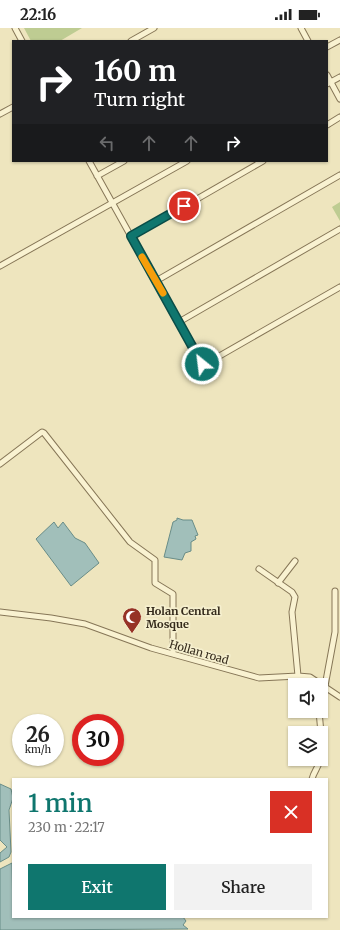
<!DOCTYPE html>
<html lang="en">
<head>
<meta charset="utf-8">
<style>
  :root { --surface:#fff; --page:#f2f2f2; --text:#222; --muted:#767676; --accent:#0f766e }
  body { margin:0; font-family:Merriweather,serif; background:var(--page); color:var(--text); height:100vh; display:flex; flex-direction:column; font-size:15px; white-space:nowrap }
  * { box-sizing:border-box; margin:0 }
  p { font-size:13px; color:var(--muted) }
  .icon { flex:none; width:22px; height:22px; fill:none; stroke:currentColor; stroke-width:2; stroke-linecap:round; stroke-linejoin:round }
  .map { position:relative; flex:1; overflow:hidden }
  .panel { position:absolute; left:12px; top:750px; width:316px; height:140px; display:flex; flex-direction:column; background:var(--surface); border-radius:0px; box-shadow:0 1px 3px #0004 }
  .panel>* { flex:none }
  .hud { position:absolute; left:12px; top:12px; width:316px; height:122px; border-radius:0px; box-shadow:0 1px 3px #0004; background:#202124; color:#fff; overflow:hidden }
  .fabs { position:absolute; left:288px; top:650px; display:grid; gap:8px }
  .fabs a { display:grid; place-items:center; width:40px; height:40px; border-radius:0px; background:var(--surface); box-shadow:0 1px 3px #0004; font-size:20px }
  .speed { position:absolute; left:12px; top:686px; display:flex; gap:8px; font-size:20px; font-weight:700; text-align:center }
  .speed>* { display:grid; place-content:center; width:52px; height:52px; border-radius:50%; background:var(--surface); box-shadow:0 1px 3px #0004; line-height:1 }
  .speed small { font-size:10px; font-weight:400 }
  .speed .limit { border:6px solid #d22; background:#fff; color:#111 }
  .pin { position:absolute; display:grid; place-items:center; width:34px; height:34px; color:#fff; margin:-17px; border:2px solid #fff; border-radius:50%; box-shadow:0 1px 4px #0007 }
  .me { position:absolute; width:44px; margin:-22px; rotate:331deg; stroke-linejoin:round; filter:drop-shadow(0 0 3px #0008) }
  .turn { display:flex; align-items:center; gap:14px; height:84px; padding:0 16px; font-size:18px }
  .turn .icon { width:52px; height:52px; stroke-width:2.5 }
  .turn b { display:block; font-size:28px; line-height:34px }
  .lanes { display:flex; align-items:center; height:38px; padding:0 16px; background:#0003; justify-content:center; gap:20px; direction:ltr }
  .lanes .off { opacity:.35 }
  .round { display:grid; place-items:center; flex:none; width:42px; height:42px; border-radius:0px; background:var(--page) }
  .head { display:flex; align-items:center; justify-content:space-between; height:68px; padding:0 16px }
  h1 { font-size:24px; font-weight:600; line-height:30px; color:var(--accent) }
  .button { display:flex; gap:8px; margin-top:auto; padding:8px 16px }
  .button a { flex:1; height:46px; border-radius:0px; background:var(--accent); color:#fff; font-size:16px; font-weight:600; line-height:46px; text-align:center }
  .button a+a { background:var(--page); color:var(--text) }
  .status { display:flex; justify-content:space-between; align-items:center; height:28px; padding:0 20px; background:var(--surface); direction:ltr }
  .status svg { height:11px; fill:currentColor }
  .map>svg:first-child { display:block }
</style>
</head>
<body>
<div class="status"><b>22:16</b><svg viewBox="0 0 49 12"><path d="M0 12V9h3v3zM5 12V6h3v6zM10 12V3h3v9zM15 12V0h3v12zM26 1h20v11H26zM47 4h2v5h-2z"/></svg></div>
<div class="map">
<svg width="340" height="902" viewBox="0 0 340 902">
  <rect width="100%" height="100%" fill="#eee5be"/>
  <!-- green -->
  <path fill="#becc92" d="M 24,0 L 82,0 L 60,13 L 31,13 Z
    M 340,174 L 340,193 L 332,179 Z"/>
  <!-- water -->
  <path fill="#a1bfba" stroke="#698d88" d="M 177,490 L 183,492 L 192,492 L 198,507 L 195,508 L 196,511 L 191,514 L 191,523 L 185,525 L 182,532 L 164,529 L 173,494 L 177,492 Z
    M 54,494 L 58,500 L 63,494 L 75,510 L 85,515 L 99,535 L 71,558 L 36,511 Z
    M 0,756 L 11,761 L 13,770 L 9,782 L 11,824 L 9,829 L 0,834 L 0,825 L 7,819 L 0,812 Z
    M 12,835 L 13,889 L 183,889 L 186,893 L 183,897 L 188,901 L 0,902 L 0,841 Z"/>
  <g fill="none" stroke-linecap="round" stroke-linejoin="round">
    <defs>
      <path id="minor" d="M 15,0 L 22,13
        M 301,0 L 308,13
        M 131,13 L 154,0
        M 327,19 L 340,12
        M 327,47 L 340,71
        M 327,56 L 340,49
        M 0,86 L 13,79
        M 327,97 L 340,89
        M 89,133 L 202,336 L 209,334 L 340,259
        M 97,148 L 124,133
        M 131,209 L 263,133
        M 0,238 L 187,133
        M 156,253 L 340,147
        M 179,294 L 340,201
        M 0,436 L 42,404 L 44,405 L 130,514 L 155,532 L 155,555 L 173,566 L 173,626
        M 259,541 L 292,564 L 295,569 L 292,584 L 298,648
        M 278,555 L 295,533
        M 0,584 L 51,590 L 85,596 L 151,620 L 259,650 L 298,648 L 310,649 L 340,669
        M 325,658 L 335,604 L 335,563
        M 319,683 L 321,705
        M 312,751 C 314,743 319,739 320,731"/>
    </defs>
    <!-- minor casing -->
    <use href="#minor" stroke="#867657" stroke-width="7"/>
    <!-- minor -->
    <use href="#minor" stroke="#f9f2d1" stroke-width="5"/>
  </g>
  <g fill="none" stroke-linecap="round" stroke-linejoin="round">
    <defs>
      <path id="route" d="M 184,178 L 131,208 L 202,336"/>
    </defs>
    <!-- route casing -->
    <use href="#route" stroke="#0a4d48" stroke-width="10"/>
    <!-- route -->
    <use href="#route" stroke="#0f766e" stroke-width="7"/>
    <!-- slow -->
    <path stroke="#f59e0b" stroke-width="7" d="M 142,229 L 163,265"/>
  </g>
  <!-- icons -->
  <defs>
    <symbol id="mosque-pin" viewBox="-11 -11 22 30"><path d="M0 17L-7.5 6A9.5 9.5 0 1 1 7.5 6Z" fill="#963226" stroke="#f5efce"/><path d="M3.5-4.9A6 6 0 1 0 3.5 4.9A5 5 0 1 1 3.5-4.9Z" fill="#fff"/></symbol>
  </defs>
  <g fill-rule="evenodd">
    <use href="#mosque-pin" x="121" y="578" width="22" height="30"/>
  </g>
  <g text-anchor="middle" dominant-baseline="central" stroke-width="3.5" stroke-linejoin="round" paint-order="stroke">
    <!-- poi labels -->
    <g font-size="11" font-weight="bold" fill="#352b1c" stroke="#f5efce" text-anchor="start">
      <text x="146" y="583">Holan Central<tspan x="146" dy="13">Mosque</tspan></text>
    </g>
    <!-- street labels -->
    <g font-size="11" fill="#352b1c" stroke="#f5efce">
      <text transform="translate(199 624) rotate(16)">Hollan road</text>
    </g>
  </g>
</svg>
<div class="fabs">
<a><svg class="icon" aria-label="sound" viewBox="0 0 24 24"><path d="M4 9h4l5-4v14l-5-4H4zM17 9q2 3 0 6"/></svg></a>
<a><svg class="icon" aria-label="layers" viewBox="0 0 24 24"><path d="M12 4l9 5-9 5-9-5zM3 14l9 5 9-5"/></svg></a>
</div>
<div class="speed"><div>26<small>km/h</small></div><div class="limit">30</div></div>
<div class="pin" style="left:184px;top:178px;background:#d93025"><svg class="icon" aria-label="arrive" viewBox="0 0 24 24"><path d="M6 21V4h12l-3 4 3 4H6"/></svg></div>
<svg class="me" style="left:202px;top:336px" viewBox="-20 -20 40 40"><circle r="17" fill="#0f766e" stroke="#fff" stroke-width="3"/><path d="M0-11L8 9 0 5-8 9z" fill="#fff"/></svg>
<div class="hud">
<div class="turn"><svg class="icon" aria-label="right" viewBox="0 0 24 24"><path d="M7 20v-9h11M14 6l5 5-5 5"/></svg><div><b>160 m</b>Turn right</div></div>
<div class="lanes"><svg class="icon off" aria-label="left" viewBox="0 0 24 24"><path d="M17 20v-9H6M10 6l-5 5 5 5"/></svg><svg class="icon off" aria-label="ahead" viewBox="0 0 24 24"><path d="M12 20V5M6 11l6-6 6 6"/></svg><svg class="icon off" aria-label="ahead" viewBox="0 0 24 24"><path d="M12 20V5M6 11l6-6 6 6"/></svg><svg class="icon" aria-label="right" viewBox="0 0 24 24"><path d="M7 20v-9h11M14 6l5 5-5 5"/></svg></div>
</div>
<section class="panel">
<div class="head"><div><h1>1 min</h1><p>230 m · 22:17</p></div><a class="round" style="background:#d93025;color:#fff"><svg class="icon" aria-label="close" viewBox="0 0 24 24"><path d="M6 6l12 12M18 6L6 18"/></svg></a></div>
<div class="button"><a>Exit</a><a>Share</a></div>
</section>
</div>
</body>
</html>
